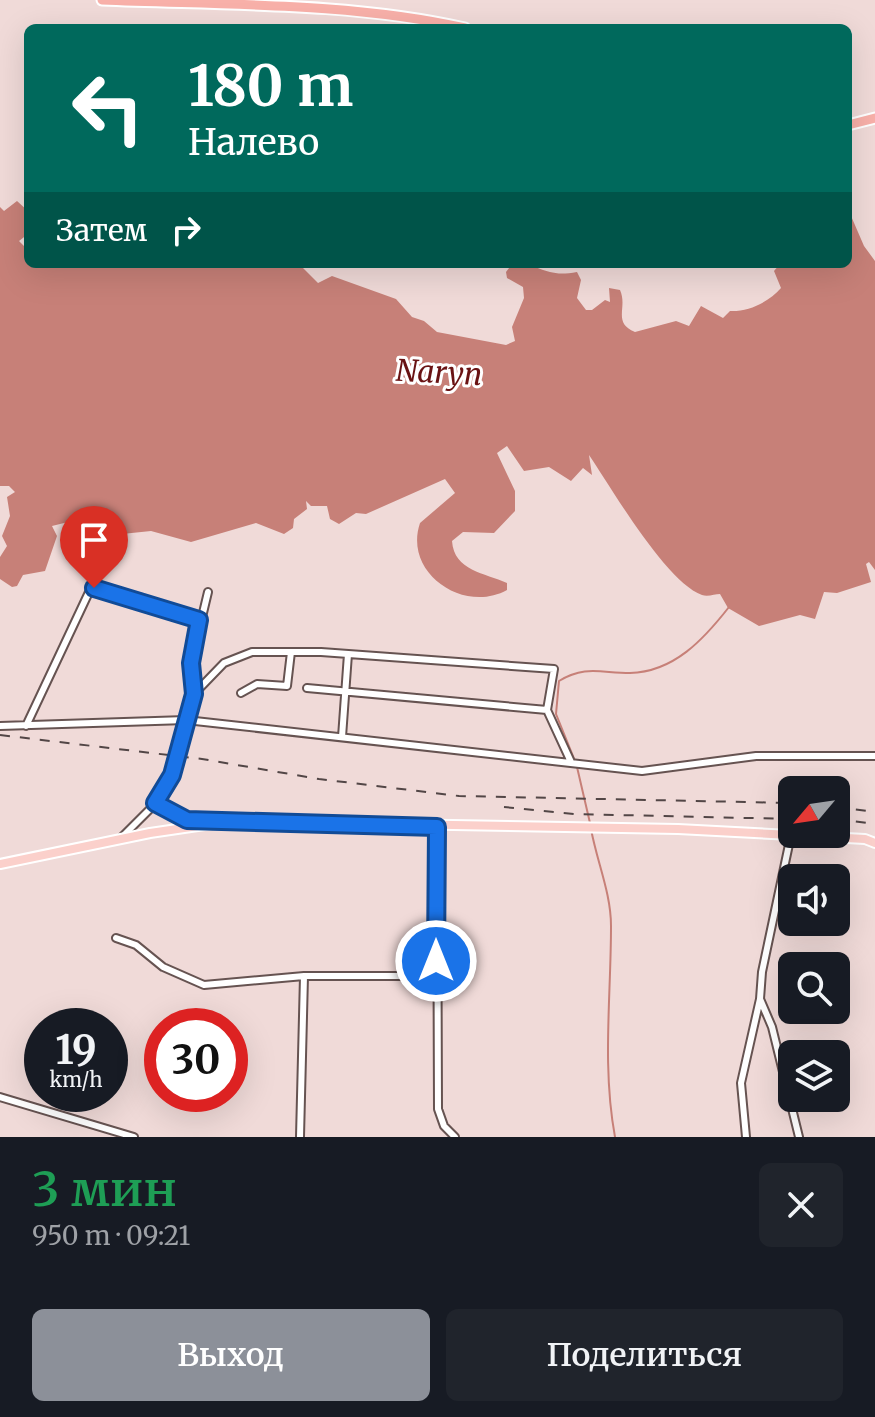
<!DOCTYPE html>
<html lang="ru">
<head>
<meta charset="utf-8">
<style>
  :root { --surface:#171b24; --page:#20242c; --text:#f1f3f6; --muted:#9ea1a6; --accent:#8c9099 }
  body { margin:0; font-family:Merriweather,serif; background:var(--page); color:var(--text); height:100vh; display:flex; flex-direction:column; font-size:30px; white-space:nowrap }
  * { box-sizing:border-box; margin:0 }
  p { font-size:26px; color:var(--muted) }
  .icon { flex:none; width:44px; height:44px; fill:none; stroke:currentColor; stroke-width:2; stroke-linecap:round; stroke-linejoin:round }
  .map { position:relative; height:1137px; overflow:hidden }
  .details { display:flex; flex-direction:column; background:var(--surface); flex:1 }
  .details>* { flex:none }
  .banner { position:absolute; left:24px; top:24px; width:828px; height:244px; border-radius:12px; box-shadow:0 8px 32px #0002; background:#00695c; color:#fff; overflow:hidden }
  .needle { width:52px; rotate:241deg }
  .tools { position:absolute; left:778px; top:776px; display:grid; gap:16px }
  .tools a { display:grid; place-items:center; width:72px; height:72px; border-radius:12px; background:var(--surface); box-shadow:0 8px 32px #0002; font-size:40px }
  .speed { position:absolute; left:24px; top:1008px; display:flex; gap:16px; font-size:40px; font-weight:700; text-align:center }
  .speed>* { display:grid; place-content:center; width:104px; height:104px; border-radius:50%; background:var(--surface); box-shadow:0 8px 32px #0002; line-height:1 }
  .speed small { font-size:20px; font-weight:400 }
  .speed .limit { border:12px solid #d22; background:#fff; color:#111 }
  .pin { position:absolute; display:grid; place-items:center; width:68px; height:68px; color:#fff; margin:-82px -34px; border-radius:50% 50% 50% 0; rotate:-45deg; box-shadow:0 0 8px #0007 }
  .pin .icon { rotate:45deg }
  .me { position:absolute; width:88px; margin:-44px; rotate:0deg; stroke-linejoin:round; filter:drop-shadow(0 0 6px #0008) }
  .turn { display:flex; align-items:center; gap:28px; height:168px; padding:0 32px; font-size:36px }
  .turn .icon { width:104px; height:104px; stroke-width:2.5 }
  .turn b { display:block; font-size:56px; line-height:68px }
  .then { display:flex; align-items:center; height:76px; padding:0 32px; background:#0003; gap:16px; font-size:30px }
  .round { display:grid; place-items:center; flex:none; width:84px; height:84px; border-radius:12px; background:var(--page) }
  .overview { display:flex; align-items:center; justify-content:space-between; height:136px; padding:0 32px }
  h1 { font-size:48px; font-weight:600; line-height:60px; color:#1e9e55 }
  .button { display:flex; gap:16px; margin-top:auto; padding:16px 32px }
  .button a { flex:1; height:92px; border-radius:12px; background:var(--accent); color:#fff; font-size:32px; font-weight:600; line-height:92px; text-align:center }
  .button a+a { background:var(--page); color:var(--text) }
  .map>svg:first-child { display:block }
</style>
</head>
<body>
<div class="map">
<svg width="875" height="1137" viewBox="0 0 875 1137">
  <rect width="100%" height="100%" fill="#f0dad8"/>
  <!-- water -->
  <path fill="#c78078" d="M 17,201 L 28,211 L 28,234 L 19,241 L 28,250 L 28,264 L 299,264 L 318,283 L 332,276 L 396,299 L 412,317 L 424,321 L 437,332 L 506,345 L 515,341 L 512,327 L 524,298 L 523,287 L 507,278 L 506,272 L 512,264 C 544,264 544,278 577,272 L 581,280 L 577,298 L 586,310 L 592,310 L 605,300 L 610,302 L 609,288 L 620,290 C 628,308 612,322 635,332 L 676,321 L 689,326 L 701,306 L 723,318 L 730,311 C 748,312 769,302 781,288 L 774,271 L 780,264 L 848,264 L 848,209 L 864,246 L 875,261 L 875,570 L 869,562 L 866,564 L 871,582 L 837,593 L 824,592 L 815,619 L 800,615 L 759,626 L 728,608 L 720,594 C 715,594 708,597 702,595 C 666,582 612,489 589,455 L 592,475 L 583,468 L 571,481 L 549,467 L 524,471 L 507,446 L 497,453 L 515,491 L 515,511 L 494,533 L 463,532 L 452,541 C 454,571 485,573 507,583 L 507,590 C 464,614 403,573 420,523 L 455,493 L 445,479 L 366,514 L 356,513 L 339,524 L 330,519 L 327,506 L 311,506 L 306,501 L 307,509 L 294,519 L 293,528 L 284,534 L 256,523 L 191,542 L 151,531 L 122,534 L 76,520 L 52,526 L 57,536 L 45,571 L 23,575 L 17,586 L 12,587 L 0,579 L 0,557 L 7,546 L 2,536 L 10,516 L 7,497 L 15,492 L 9,486 L 0,486 L 0,207 L 4,211 Z"/>
  <g fill="none" stroke-linecap="round" stroke-linejoin="round">
    <!-- stream -->
    <path stroke="#c78078" stroke-width="2" d="M 575,761 L 556,714 L 559,681 C 585,665 601,673 630,673 C 674,672 704,639 729,607
      M 577,767 L 590,823
      M 591,829 C 597,862 611,893 611,926 C 611,998 602,1066 615,1137"/>
    <defs>
      <path id="minor" d="M 307,688 L 547,710 L 571,762
        M 241,693 L 257,684 L 287,686 L 291,652
        M 194,694 L 191,663 L 208,592
        M 0,726 L 186,720 L 642,771 L 756,756 L 875,756
        M 26,726 L 90,590 L 94,588 L 199,620
        M 342,737 L 348,654
        M 155,803 L 187,820 L 212,821
        M 437,827 L 438,1109 L 444,1126 L 455,1137
        M 791,835 L 762,972 L 760,999 L 772,1027 L 799,1137
        M 122,837 L 151,808 L 172,775 L 194,694 L 224,663 L 252,652 L 321,652 L 554,669 L 547,710
        M 116,938 L 136,945 L 163,967 L 204,985 L 304,976 L 435,976
        M 0,1097 L 134,1137
        M 300,1137 L 304,976
        M 746,1137 L 741,1083 L 760,999"/>
      <path id="major" d="M 0,864 L 150,833 L 232,821 L 678,829 L 865,839 L 875,843"/>
      <path id="highway" d="M 102,0 C 219,5 351,2 465,28
        M 848,125 L 875,118"/>
    </defs>
    <!-- minor casing -->
    <use href="#minor" stroke="#665351" stroke-width="10"/>
    <!-- major casing -->
    <use href="#major" stroke="#fff" stroke-width="12"/>
    <!-- highway casing -->
    <use href="#highway" stroke="#fff" stroke-width="13"/>
    <!-- minor -->
    <use href="#minor" stroke="#fff" stroke-width="6"/>
    <!-- major -->
    <use href="#major" stroke="#fbd0cb" stroke-width="8"/>
    <!-- highway -->
    <use href="#highway" stroke="#f8b0a9" stroke-width="9"/>
    <!-- rail -->
    <path stroke="#524646" stroke-width="2" stroke-dasharray="10 10" stroke-linecap="butt" d="M 0,735 L 202,759 L 319,779 L 459,796 L 792,803
      M 504,807 L 574,814 L 792,819
      M 836,807 L 875,812
      M 836,819 L 875,824"/>
  </g>
  <g fill="none" stroke-linecap="round" stroke-linejoin="round">
    <defs>
      <path id="route" d="M 94,588 L 199,620 L 191,663 L 194,694 L 172,775 L 155,803 L 187,820 L 437,827 L 436,961"/>
    </defs>
    <!-- route casing -->
    <use href="#route" stroke="#114b97" stroke-width="20"/>
    <!-- route -->
    <use href="#route" stroke="#1a73e8" stroke-width="14"/>
  </g>
  <g text-anchor="middle" dominant-baseline="central" stroke-width="6" stroke-linejoin="round" paint-order="stroke">
    <!-- water labels -->
    <g font-size="30" font-style="italic" fill="#691213" stroke="#fff">
      <text transform="translate(439 372) rotate(3)">Naryn</text>
    </g>
  </g>
</svg>
<div class="tools">
<a><svg class="needle" viewBox="-14 -14 28 28"><path d="M0-13l5 13h-10z" fill="#e53935"/><path d="M0 13l5-13h-10z" fill="#9ea1a6"/></svg></a>
<a><svg class="icon" aria-label="sound" viewBox="0 0 24 24"><path d="M4 9h4l5-4v14l-5-4H4zM17 9q2 3 0 6"/></svg></a>
<a><svg class="icon" aria-label="search" viewBox="0 0 24 24"><circle cx="10" cy="10" r="6"/><path d="M15 15l6 6"/></svg></a>
<a><svg class="icon" aria-label="layers" viewBox="0 0 24 24"><path d="M12 4l9 5-9 5-9-5zM3 14l9 5 9-5"/></svg></a>
</div>
<div class="speed"><div>19<small>km/h</small></div><div class="limit">30</div></div>
<div class="pin" style="left:94px;top:588px;background:#d93025"><svg class="icon" aria-label="arrive" viewBox="0 0 24 24"><path d="M6 21V4h12l-3 4 3 4H6"/></svg></div>
<svg class="me" style="left:436px;top:961px" viewBox="-20 -20 40 40"><circle r="17" fill="#1a73e8" stroke="#fff" stroke-width="3"/><path d="M0-11L8 9 0 5-8 9z" fill="#fff"/></svg>
<div class="banner">
<div class="turn"><svg class="icon" aria-label="left" viewBox="0 0 24 24"><path d="M17 20v-9H6M10 6l-5 5 5 5"/></svg><div><b>180 m</b>Налево</div></div>
<div class="then">Затем<svg class="icon" aria-label="right" viewBox="0 0 24 24"><path d="M7 20v-9h11M14 6l5 5-5 5"/></svg></div>
</div>
</div>
<section class="details">
<div class="overview"><div><h1>3 мин</h1><p>950 m · 09:21</p></div><a class="round"><svg class="icon" aria-label="close" viewBox="0 0 24 24"><path d="M6 6l12 12M18 6L6 18"/></svg></a></div>
<div class="button"><a>Выход</a><a>Поделиться</a></div>
</section>
</body>
</html>
